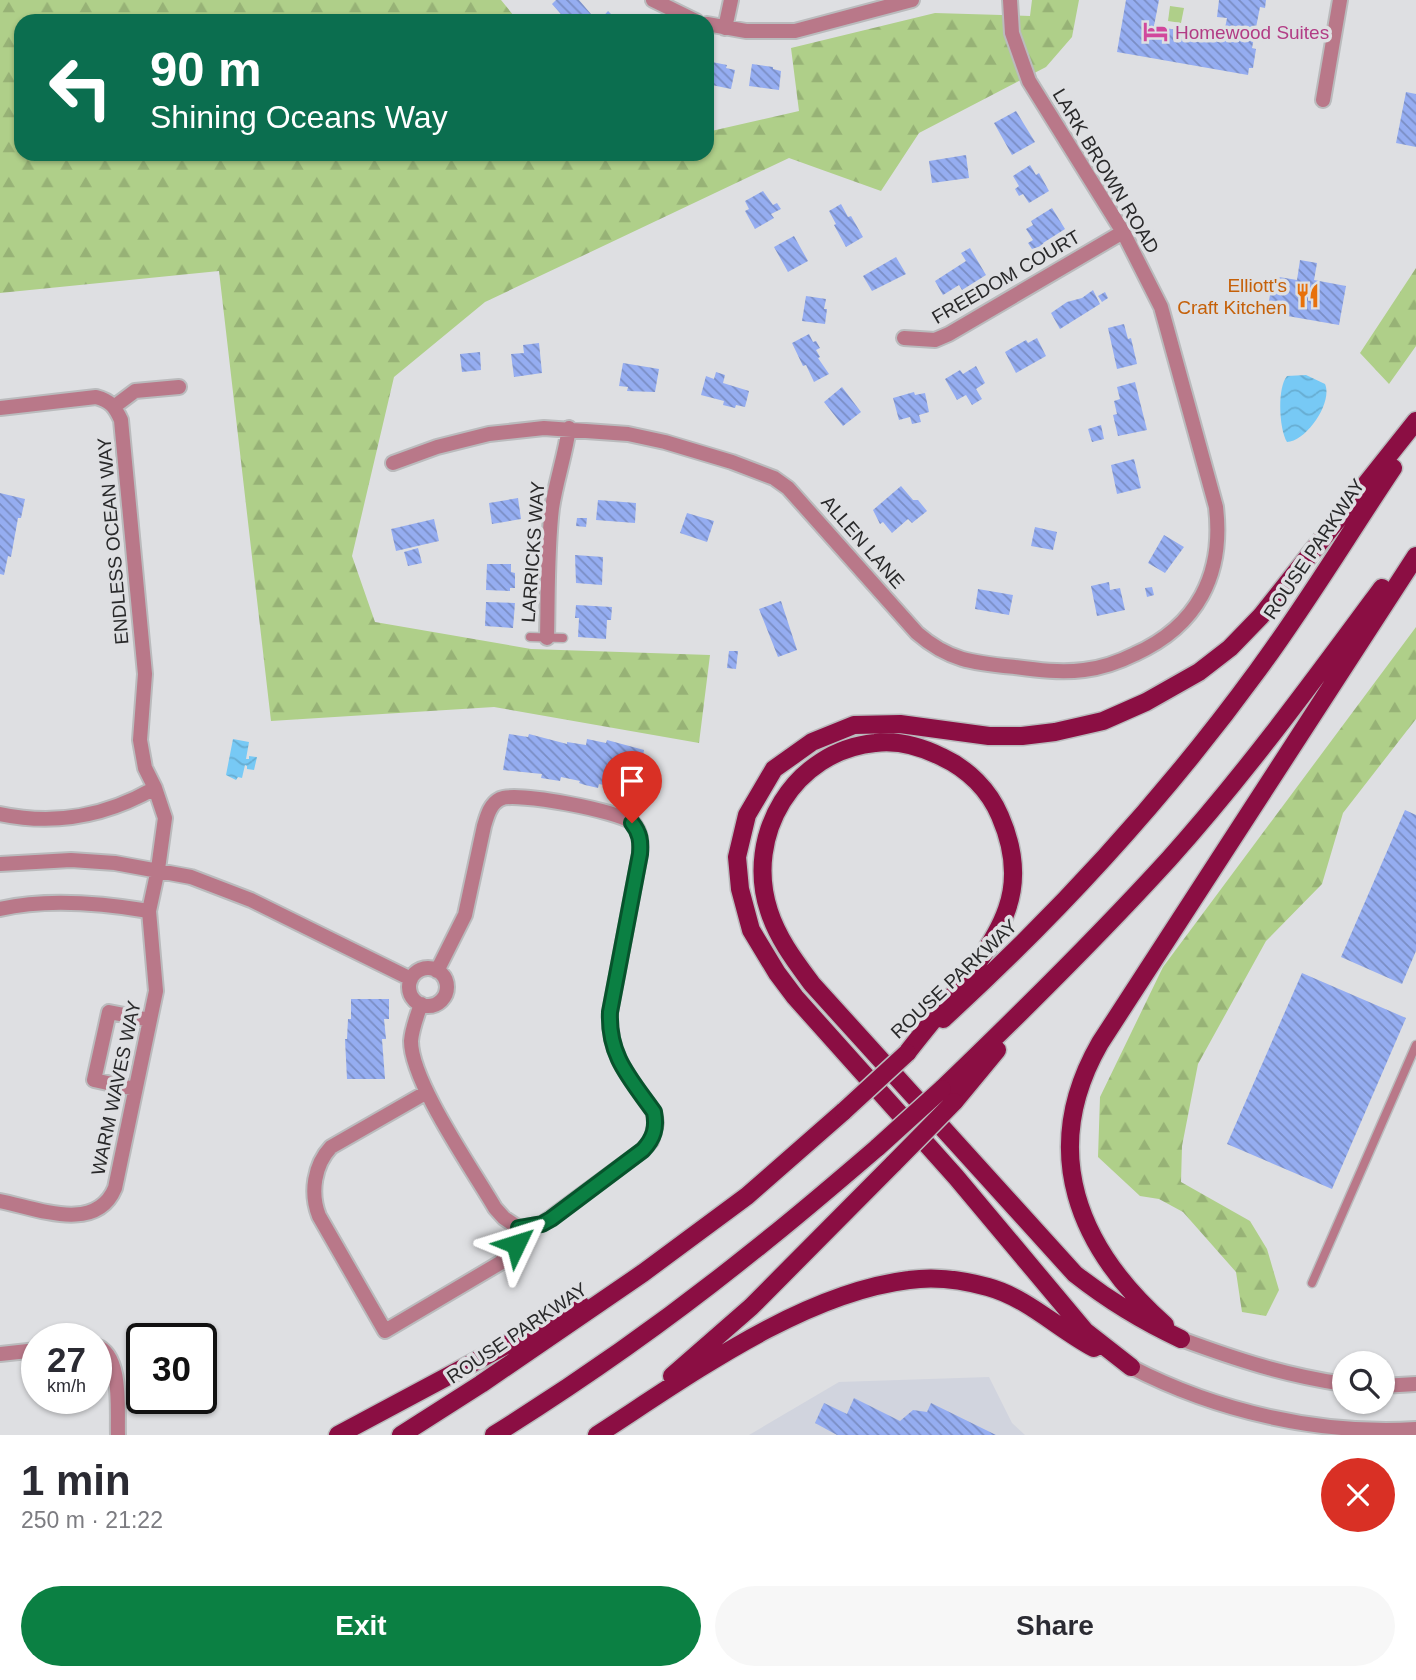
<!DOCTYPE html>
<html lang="en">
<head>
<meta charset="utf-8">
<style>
  :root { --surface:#fff; --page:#f7f7f7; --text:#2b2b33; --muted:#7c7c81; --accent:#0b8043 }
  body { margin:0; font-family:Helvetica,sans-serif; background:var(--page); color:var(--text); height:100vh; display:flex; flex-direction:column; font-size:26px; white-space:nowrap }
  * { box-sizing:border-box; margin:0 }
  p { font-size:23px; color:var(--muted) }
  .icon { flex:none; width:38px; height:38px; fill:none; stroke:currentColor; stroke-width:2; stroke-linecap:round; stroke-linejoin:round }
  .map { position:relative; height:1435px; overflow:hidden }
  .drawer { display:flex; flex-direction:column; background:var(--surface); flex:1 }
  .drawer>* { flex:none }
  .hud { position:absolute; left:14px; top:14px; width:700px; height:147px; border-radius:21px; box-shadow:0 2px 5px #0004; background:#0b6e4f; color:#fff; overflow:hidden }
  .controls { position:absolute; left:1332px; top:1351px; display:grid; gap:14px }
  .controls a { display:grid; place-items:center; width:63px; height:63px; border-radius:50%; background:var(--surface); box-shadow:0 2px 5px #0004; font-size:35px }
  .speed { position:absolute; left:21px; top:1323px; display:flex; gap:14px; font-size:35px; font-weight:700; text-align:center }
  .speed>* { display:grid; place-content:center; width:91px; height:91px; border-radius:50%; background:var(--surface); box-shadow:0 2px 5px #0004; line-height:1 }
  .speed small { font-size:18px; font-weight:400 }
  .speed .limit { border:4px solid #111; border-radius:10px; background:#fff; color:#111 }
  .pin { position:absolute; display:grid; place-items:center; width:60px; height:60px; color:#fff; margin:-72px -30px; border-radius:50% 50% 50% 0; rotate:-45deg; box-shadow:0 0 7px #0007 }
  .pin .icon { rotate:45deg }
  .me { position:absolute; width:77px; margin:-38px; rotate:49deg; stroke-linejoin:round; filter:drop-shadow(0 0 5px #0008) }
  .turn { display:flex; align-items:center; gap:24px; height:147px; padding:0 21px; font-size:32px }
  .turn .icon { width:91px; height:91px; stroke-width:2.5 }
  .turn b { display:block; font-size:49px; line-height:60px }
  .round { display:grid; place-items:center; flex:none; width:74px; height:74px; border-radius:37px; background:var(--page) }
  .overview { display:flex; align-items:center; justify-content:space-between; height:119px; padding:0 21px }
  h1 { font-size:42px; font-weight:800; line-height:52px }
  .primary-button { display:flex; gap:14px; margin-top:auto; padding:14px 21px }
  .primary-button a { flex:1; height:80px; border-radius:42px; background:var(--accent); color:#fff; font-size:28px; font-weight:800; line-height:80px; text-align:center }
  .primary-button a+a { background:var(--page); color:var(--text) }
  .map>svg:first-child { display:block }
</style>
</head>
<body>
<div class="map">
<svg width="1416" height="1435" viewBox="0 0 1416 1435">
  <defs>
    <pattern id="forest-firs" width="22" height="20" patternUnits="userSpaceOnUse" patternTransform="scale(1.75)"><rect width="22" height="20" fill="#afcf89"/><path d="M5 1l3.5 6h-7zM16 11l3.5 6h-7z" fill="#97b276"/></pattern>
    <pattern id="water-waves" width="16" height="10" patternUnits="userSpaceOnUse" patternTransform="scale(1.75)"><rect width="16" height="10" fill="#77c9f5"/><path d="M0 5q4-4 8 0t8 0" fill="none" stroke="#67add2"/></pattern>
    <pattern id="building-back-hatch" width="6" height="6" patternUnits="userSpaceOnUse" patternTransform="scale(1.75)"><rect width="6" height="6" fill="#95adf1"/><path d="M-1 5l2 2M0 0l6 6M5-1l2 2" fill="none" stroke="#7a8dc3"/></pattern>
  </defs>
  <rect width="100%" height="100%" fill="#dedfe2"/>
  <!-- built -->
  <path fill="#d1d4de" d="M 989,1377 L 1012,1423 L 1025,1435 L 749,1435 L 839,1382 Z"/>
  <!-- forest -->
  <path fill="url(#forest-firs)" d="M 0,0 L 501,0 L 518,21 L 21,21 L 21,154 L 707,154 L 707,132 L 799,111 L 791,48 L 935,13 L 1030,16 L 1032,0 L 1079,0 L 1072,37 L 1046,67 L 919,133 L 881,191 L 789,158 L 485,302 L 394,377 L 352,556 L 375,622 L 531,649 L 710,655 L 699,743 L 494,707 L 271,721 L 219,271 L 0,293 Z
    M 1416,268 L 1416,346 L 1389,384 L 1360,353 Z
    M 1416,627 L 1416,719 L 1343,813 L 1322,884 L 1266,941 L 1198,1064 L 1182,1146 L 1181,1182 L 1250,1221 L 1267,1249 L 1279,1290 L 1266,1316 L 1242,1312 L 1236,1272 L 1183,1212 L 1159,1199 L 1140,1196 L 1098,1157 L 1100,1097 L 1163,967 Z"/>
  <!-- park -->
  <path fill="#afcf89" d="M 1170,6 L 1184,8 L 1181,23 L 1168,21 Z"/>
  <!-- water -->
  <path fill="url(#water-waves)" d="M 1306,375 L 1325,384 C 1333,402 1307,441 1287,442 C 1279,429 1277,388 1287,376 Z
    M 233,739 L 249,742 L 246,759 L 249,759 L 249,756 L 257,757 L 254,770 L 247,769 L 247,766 L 245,765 L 242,778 L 238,777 L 236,780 L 226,775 Z"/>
  <!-- building -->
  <path fill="url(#building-back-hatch)" d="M 556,0 L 579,0 L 591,14 L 583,21 L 567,21 L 552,4 Z
    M 1126,0 L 1159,0 L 1154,26 L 1223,38 L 1227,18 L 1217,17 L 1219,0 L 1266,0 L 1265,8 L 1260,7 L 1252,48 L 1256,49 L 1253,68 L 1249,68 L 1248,75 L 1117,52 Z
    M 608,11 L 618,21 L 599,21 Z
    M 712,62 L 727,65 L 726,68 L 735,70 L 731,89 L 707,84 Z
    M 752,64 L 773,67 L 773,69 L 781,71 L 779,90 L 749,86 Z
    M 1406,92 L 1416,94 L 1416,147 L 1396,143 Z
    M 1016,111 L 1035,142 L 1012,155 L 994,123 Z
    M 966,155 L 969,178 L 932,183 L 929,161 Z
    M 1030,165 L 1036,175 L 1039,173 L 1049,191 L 1029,203 L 1023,194 L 1019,196 L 1015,189 L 1019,186 L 1013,176 Z
    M 763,191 L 773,205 L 777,203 L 781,209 L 771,214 L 774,218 L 755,229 L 745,211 L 749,209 L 745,201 Z
    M 841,204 L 848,217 L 851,216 L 863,237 L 846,247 L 834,225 L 836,224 L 829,211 Z
    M 1052,208 L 1065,229 L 1043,243 L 1044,245 L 1032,249 L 1028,243 L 1033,240 L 1026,229 L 1033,225 L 1031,221 Z
    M 794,236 L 808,261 L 788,272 L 774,247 Z
    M 970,248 L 986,275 L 962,290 L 959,285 L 943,295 L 935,281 L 966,261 L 961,253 Z
    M 896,257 L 906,274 L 872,291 L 863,276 Z
    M 1300,260 L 1317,263 L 1314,280 L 1346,286 L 1339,325 L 1276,314 L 1277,308 L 1268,307 L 1273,276 L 1297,280 Z
    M 1093,290 L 1100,304 L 1060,329 L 1051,313 L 1067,302 L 1082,298 Z
    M 1105,292 L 1108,298 L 1102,302 L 1098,296 Z
    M 806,296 L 826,299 L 824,309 L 827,309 L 825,324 L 802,321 Z
    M 1124,324 L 1128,339 L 1131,338 L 1137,364 L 1117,369 L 1108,328 Z
    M 809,334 L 813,342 L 816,341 L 820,348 L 816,350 L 820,357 L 818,358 L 829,374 L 814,382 L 806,365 L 803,366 L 792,343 Z
    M 1037,338 L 1046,356 L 1016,373 L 1005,352 L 1026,340 L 1028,343 Z
    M 539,343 L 542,373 L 514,377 L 511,354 L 524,353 L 523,345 Z
    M 480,352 L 481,370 L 462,372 L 460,354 Z
    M 623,363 L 659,369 L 655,392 L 627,391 L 628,387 L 619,386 Z
    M 976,366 L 985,383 L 976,389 L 982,399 L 972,405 L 966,395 L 957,400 L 945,379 L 960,370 L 963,374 Z
    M 716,372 L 725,375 L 723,383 L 749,391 L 745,407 L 736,405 L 735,408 L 723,405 L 724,401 L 701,395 L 706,376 L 714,379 Z
    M 1135,382 L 1147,430 L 1118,436 L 1113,415 L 1117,414 L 1114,401 L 1120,399 L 1117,387 Z
    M 842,387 L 861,412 L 843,426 L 824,402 Z
    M 914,392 L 915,395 L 925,393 L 929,412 L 919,415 L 921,422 L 912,424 L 910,417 L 899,420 L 893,398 Z
    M 1101,425 L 1104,439 L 1092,442 L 1088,429 Z
    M 1134,459 L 1141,488 L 1117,494 L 1111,465 Z
    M 901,486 L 913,500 L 918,500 L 927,511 L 912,523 L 908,519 L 892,533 L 883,522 L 880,524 L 873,510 Z
    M 0,493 L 25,499 L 21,518 L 18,518 L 11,557 L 8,556 L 4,575 L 0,574 Z
    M 518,498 L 521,519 L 492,524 L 489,503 Z
    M 598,500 L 636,503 L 635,523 L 596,520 Z
    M 687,513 L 714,521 L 707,542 L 680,533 Z
    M 577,518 L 587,518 L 586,527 L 576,526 Z
    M 434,519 L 439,541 L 396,551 L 391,529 Z
    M 1035,527 L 1057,532 L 1053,550 L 1031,546 Z
    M 1164,535 L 1184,547 L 1165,573 L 1148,563 Z
    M 418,548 L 422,563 L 408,566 L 404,552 Z
    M 575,555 L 603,557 L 602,585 L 576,583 Z
    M 487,564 L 511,564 L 511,572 L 515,573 L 515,588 L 510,588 L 510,591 L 486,590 Z
    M 1109,582 L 1110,590 L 1120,588 L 1125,610 L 1097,616 L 1091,586 Z
    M 1152,587 L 1154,595 L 1147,597 L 1145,588 Z
    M 978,589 L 1013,595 L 1009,615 L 975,609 Z
    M 781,601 L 797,650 L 778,657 L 759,609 Z
    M 486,602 L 515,603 L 513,628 L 485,626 Z
    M 576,605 L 612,607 L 611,620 L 607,620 L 606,639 L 578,637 L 579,618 L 575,618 Z
    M 729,651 L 738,651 L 736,669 L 727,668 Z
    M 509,734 L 528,737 L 529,734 L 567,744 L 567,742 L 586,745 L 587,739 L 606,743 L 607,740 L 644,750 L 636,795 L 617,792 L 618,788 L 599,784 L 598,788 L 585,785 L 579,783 L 580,781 L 561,777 L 560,781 L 541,778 L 542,774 L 503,770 Z
    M 1405,810 L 1416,815 L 1416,951 L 1402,984 L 1341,957 Z
    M 1302,973 L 1406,1018 L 1332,1189 L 1227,1144 Z
    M 351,999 L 389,999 L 389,1019 L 384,1019 L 386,1039 L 382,1039 L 385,1079 L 347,1079 L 345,1039 L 347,1039 L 348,1019 L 351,1019 Z
    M 854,1398 L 900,1421 L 913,1410 L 927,1412 L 931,1403 L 996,1435 L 837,1435 L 815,1423 L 824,1403 L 847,1414 Z"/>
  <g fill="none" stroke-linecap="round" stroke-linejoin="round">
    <defs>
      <path id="service" d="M 530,637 L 563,638
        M 1312,1283 L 1416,1045"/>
      <path id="minor" d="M 653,0 L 696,21
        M 707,24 L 746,31 L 795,31 L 912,0
        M 725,28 L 731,0
        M 1323,100 L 1340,0
        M 904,338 L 935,340 L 949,334 L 1123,232
        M 115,406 L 135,391 L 179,387
        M 0,408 L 96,397 C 111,401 115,407 121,420 L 145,674 L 140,740 L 145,768 L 155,788 L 165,818 L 158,869 L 149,911 L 156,991 L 115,1188 C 96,1234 36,1208 0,1201
        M 393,463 L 437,447 L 489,434 L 544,428 L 628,434 L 665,442 L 732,462 L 774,478 L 788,488 L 917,633 C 949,661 974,663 1015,667 C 1037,670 1061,673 1084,670 C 1102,668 1119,662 1135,654 C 1197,626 1224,575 1216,507 L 1161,307 L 1123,232 L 1029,81 L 1012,33 L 1010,0
        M 547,638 C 548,595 547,550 552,508 C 556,481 565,456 569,428
        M 0,814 C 56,826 106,816 155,788
        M 0,864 L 71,860 L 115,863 L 191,877 L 251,900 L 411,979
        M 0,909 C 47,898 101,903 149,911
        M409 987a19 19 0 1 1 38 0a19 19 0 1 1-38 0Z
        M 421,1004 C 417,1016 412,1028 411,1041 C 411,1082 473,1170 495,1208 L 504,1218 L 519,1228 L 542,1224 L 643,1150 L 651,1141 L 656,1123 L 654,1112 C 630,1078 608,1056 610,1012 L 640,854 C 641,843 641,832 633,823 C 620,811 515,791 500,799 C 490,804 487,816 484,826 L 465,915 L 437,971
        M 135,1089 L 94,1080 L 109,1012 L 150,1020
        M 427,1092 L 331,1147 C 314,1165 310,1193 319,1216 L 385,1331 L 500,1263 L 511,1253 L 519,1228
        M 96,1346 C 123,1355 117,1411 118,1435
        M 0,1354 L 37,1350"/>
      <path id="tertiary" d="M 1181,1339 C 1238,1360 1284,1375 1344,1384
        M 1131,1367 C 1216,1411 1319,1435 1416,1429
        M 1382,1386 L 1416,1384"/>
      <path id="primary" d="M 943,1019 C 1058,914 1166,796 1258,670 C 1306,605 1348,535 1393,468
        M 907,1053 C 938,1012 991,956 1007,909 C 1018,878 1013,846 1000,816 C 989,790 968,769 942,757 C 922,747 898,740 875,743 C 794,751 744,835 769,911 C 778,939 795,961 812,984 L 1075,1274 C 1108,1300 1142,1321 1181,1339
        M 942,1089 C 1020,1014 1096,939 1169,859 C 1246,773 1314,680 1382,588
        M 954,1102 L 997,1050
        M 1165,1325 C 1078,1248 1038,1151 1100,1043 L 1416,556
        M 1131,1367 L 1085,1331 L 956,1177 L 795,997 L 777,973 L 751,930 L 740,889 L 737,857 L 747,815 L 774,769 L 812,742 L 854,725 L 900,724 L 989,736 L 1022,736 L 1055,732 L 1103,721 L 1146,702 L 1199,672 L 1230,648 L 1261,616 L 1416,421
        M 672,1376 L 751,1307 L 894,1163
        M 338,1435 L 581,1305
        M 401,1435 L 481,1384 L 643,1273 L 747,1196 L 844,1111
        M 494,1435 C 582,1380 666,1321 747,1256 C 792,1221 835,1184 878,1147
        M 597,1435 C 687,1377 801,1293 909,1280 C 935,1276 963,1280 988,1287 C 1028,1298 1058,1329 1094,1348"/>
    </defs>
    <!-- service casing -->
    <use href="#service" stroke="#babbbd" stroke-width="11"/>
    <!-- minor casing -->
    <use href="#minor" stroke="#babbbd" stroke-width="18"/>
    <!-- tertiary casing -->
    <use href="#tertiary" stroke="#babbbd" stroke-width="18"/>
    <!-- primary casing -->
    <use href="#primary" stroke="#babbbd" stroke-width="21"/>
    <!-- service -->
    <use href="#service" stroke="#b97889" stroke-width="8"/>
    <!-- minor -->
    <use href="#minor" stroke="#b97889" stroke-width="14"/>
    <!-- tertiary -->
    <use href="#tertiary" stroke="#b97889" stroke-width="14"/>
    <!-- primary -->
    <use href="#primary" stroke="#8b0e43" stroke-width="18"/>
    <defs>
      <path id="primary-bridge" d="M 844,1111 L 907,1053
        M 878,1147 L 942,1089
        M 894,1163 L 954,1102"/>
    </defs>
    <!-- primary-bridge casing -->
    <use href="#primary-bridge" stroke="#babbbd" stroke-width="21" stroke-linecap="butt"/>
    <!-- primary-bridge -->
    <use href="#primary-bridge" stroke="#8b0e43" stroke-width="18"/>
  </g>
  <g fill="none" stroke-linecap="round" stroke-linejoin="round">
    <defs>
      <path id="route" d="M 516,1244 L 519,1228 L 542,1224 L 551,1219 L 643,1150 C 654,1138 657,1128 654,1112 C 630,1078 608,1056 610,1012 L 640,854 C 641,841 640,833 632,823"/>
    </defs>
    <!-- route casing -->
    <use href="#route" stroke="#07532c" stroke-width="18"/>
    <!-- route -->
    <use href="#route" stroke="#0b8043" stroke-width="12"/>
  </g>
  <!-- icons -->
  <defs>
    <symbol id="hotel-bare" viewBox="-9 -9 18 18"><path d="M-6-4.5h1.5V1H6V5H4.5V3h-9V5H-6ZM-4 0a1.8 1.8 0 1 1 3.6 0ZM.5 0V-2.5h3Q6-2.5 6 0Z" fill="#d1479c" stroke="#dedfe2" stroke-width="2.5" paint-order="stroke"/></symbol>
    <symbol id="restaurant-bare" viewBox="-9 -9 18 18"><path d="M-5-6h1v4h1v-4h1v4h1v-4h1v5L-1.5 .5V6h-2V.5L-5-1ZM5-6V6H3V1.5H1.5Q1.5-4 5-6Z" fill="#e8710a" stroke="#dedfe2" stroke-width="2.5" paint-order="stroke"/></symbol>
  </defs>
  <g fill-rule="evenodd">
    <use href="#hotel-bare" x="1138" y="14" width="35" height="35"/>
    <use href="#restaurant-bare" x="1290" y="278" width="35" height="35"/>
  </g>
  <g text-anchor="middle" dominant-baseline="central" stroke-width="7" stroke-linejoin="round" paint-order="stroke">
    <!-- hotel labels -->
    <g font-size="19" fill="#b23c85" stroke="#dedfe2" text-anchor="start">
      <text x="1175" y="32">Homewood Suites</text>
    </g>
    <!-- street labels -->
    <g font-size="19" fill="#29292a" stroke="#dedfe2">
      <text transform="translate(1106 171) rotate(59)">LARK BROWN ROAD</text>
      <text transform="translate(1006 277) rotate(-30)">FREEDOM COURT</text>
      <text transform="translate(113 541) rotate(-95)">ENDLESS OCEAN WAY</text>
      <text transform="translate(863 542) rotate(49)">ALLEN LANE</text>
      <text transform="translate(1314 549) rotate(-56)">ROUSE PARKWAY</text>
      <text transform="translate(533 552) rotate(-86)">LARRICKS WAY</text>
      <text transform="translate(954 979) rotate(-43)">ROUSE PARKWAY</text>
      <text transform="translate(116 1088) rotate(-78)">WARM WAVES WAY</text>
      <text transform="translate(517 1333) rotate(-34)">ROUSE PARKWAY</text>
    </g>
    <!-- food labels -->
    <g font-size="19" fill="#c56008" stroke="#dedfe2" text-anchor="end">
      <text x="1287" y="285">Elliott's<tspan x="1287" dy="22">Craft Kitchen</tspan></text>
    </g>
  </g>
</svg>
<div class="controls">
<a><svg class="icon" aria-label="search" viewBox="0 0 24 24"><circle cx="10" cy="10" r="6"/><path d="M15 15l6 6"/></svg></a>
</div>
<div class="speed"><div>27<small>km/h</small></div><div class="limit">30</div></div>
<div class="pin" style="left:632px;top:823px;background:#d93025"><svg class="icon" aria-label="arrive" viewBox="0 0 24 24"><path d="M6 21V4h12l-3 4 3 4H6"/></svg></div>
<svg class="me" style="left:516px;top:1244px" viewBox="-20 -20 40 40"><path d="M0-17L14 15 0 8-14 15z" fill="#0b8043" stroke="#fff" stroke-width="4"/></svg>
<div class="hud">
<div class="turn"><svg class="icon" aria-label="left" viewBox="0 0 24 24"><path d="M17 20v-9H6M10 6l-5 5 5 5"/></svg><div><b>90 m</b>Shining Oceans Way</div></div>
</div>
</div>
<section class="drawer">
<div class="overview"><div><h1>1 min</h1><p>250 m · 21:22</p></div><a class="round" style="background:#d93025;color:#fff"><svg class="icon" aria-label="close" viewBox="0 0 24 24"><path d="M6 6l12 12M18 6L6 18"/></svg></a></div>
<div class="primary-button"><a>Exit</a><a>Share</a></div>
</section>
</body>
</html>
